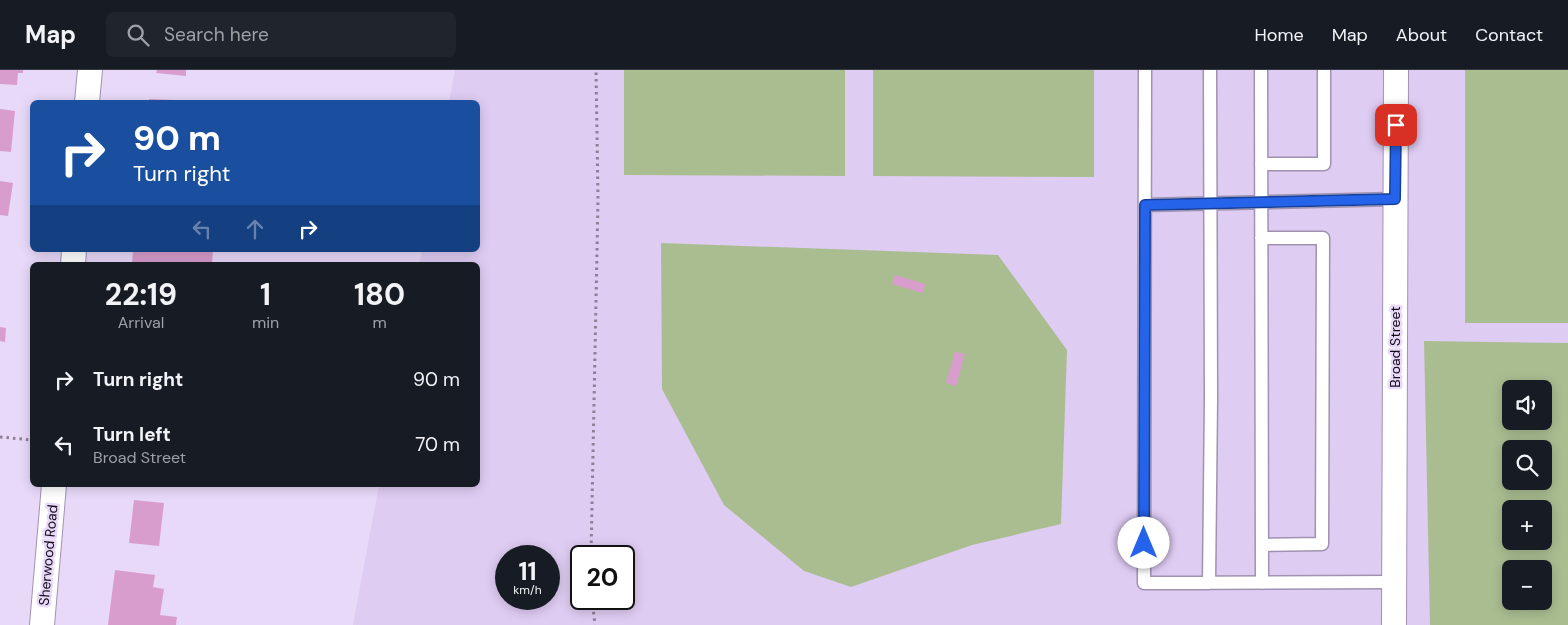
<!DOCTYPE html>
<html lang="en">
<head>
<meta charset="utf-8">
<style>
  :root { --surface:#171b24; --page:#20242c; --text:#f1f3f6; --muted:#9ea1a6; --line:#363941 }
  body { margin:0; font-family:"DM Sans",sans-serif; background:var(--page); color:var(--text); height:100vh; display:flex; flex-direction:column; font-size:19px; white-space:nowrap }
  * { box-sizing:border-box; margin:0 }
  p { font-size:16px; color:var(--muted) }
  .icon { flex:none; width:28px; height:28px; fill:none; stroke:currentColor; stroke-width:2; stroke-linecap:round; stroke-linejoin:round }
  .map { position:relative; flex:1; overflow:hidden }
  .side { position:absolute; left:30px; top:192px; width:450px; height:225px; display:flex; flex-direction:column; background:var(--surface); border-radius:8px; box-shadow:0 2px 12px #0003 }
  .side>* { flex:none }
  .hud { position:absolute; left:30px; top:30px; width:450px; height:152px; border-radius:8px; box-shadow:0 2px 12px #0003; background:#1a4fa0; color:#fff; overflow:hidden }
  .tools { position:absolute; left:1502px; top:310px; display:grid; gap:10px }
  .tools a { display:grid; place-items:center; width:50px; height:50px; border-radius:8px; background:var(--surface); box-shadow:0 2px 12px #0003; font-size:25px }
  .speed { position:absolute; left:495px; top:475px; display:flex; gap:10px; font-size:25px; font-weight:700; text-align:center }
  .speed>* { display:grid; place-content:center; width:65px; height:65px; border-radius:50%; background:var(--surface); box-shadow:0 2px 12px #0003; line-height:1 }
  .speed small { font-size:12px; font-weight:400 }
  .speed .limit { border:2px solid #111; border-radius:8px; background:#fff; color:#111 }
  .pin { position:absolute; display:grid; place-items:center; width:42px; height:42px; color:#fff; margin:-21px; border-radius:10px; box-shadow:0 2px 8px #0006 }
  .me { position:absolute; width:55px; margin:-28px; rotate:0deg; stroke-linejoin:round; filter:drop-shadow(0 0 4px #0008) }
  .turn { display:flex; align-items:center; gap:18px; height:105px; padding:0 20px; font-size:22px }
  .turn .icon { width:65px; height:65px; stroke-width:2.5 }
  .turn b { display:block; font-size:35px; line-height:42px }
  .lanes { display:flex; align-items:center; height:48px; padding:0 20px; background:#0003; justify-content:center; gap:25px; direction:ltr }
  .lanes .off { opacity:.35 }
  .eta { display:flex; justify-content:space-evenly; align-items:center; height:85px; text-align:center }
  .eta b { font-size:30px; font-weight:700; line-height:35px }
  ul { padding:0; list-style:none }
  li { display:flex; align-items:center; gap:15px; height:65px; padding:0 20px }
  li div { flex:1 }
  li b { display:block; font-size:19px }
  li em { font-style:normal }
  header { display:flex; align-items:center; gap:30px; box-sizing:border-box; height:70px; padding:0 25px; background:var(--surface); border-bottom:1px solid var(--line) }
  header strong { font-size:24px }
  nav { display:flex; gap:28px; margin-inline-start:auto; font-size:18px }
  .search { width:350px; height:45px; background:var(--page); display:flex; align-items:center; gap:12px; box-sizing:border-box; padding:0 18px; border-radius:8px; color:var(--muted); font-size:19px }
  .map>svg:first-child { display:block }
</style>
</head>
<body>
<header>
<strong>Map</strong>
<div class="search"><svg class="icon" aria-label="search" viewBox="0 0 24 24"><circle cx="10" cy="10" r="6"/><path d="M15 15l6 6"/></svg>Search here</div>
<nav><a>Home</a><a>Map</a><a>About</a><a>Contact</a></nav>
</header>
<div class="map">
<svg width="1568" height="555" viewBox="0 0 1568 555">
  <rect width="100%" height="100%" fill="#e8d9f9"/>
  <!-- built -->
  <path fill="#dfccf3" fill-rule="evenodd" d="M 455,0 L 1568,0 L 1568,555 L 353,555 L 379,415 L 478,415 L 478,195 L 419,195 L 422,180 L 478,180 L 478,32 L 449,32 ZM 1511,319 L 1544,319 L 1544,351 L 1511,351 ZM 1511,379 L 1544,379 L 1544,411 L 1511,411 ZM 1511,439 L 1544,439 L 1544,471 L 1511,471 ZM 506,486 L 549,486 L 549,529 L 506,529 ZM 581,486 L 624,486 L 624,529 L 581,529 ZM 1511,499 L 1544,499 L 1544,531 L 1511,531 Z"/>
  <!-- green -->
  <path fill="#aabd91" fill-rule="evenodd" d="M 624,0 L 845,0 L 845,106 L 624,105 Z
    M 873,0 L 1094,0 L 1094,107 L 873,106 Z
    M 1465,0 L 1568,0 L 1568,253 L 1465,253 Z
    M 661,173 L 998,185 L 1067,280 L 1061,454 L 972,475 L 851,517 L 804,501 L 724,435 L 662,319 Z
    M 1424,271 L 1568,273 L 1568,555 L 1430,555 ZM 1511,319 L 1544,319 L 1544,351 L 1511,351 ZM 1511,379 L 1544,379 L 1544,411 L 1511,411 ZM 1511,439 L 1544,439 L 1544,471 L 1511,471 ZM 1511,499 L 1544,499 L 1544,531 L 1511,531 Z"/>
  <!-- building -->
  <path fill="#d99dcd" d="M 0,0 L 23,0 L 23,3 L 18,3 L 17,15 L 0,14 Z
    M 157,0 L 186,0 L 186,6 L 156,3 Z
    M 149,29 L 198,31 L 198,32 L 149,32 Z
    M 0,39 L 15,41 L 11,82 L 0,81 Z
    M 0,111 L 13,113 L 8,146 L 0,145 Z
    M 133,180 L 213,180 L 212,195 L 132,195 Z
    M 895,205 L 925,214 L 923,223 L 892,214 Z
    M 0,257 L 6,258 L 5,272 L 0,271 Z
    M 955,282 L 965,284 L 956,316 L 946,313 Z
    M 134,430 L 164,433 L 159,476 L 129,473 Z
    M 115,500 L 155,505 L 153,517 L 164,519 L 160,545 L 177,547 L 176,555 L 108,555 Z"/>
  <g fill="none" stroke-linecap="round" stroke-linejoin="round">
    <defs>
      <path id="service" d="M 1145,0 L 1144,513 L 1394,512
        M 1261,0 L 1262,513
        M 1261,94 L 1324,94 L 1324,0
        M 1145,135 L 1395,129
        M 1261,168 L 1323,168 L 1322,474 L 1262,475
        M 1209,513 L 1211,329 L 1210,0"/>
      <path id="minor" d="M 87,32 L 90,0
        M 73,195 L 74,180
        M 42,555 L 54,415
        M 1394,555 L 1396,0"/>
    </defs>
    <!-- service casing -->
    <use href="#service" stroke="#a092b0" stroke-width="15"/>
    <!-- minor casing -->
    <use href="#minor" stroke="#a092b0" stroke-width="26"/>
    <!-- path -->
    <path stroke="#8b8097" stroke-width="3" stroke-dasharray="2.5 4" stroke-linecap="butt" d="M 0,367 L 32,370
      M 591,486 L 598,129 L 596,0
      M 592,529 L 595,555"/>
    <!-- service -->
    <use href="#service" stroke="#fff" stroke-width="12"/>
    <!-- minor -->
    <use href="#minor" stroke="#fff" stroke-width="24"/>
  </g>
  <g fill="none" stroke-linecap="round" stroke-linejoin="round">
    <defs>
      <path id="route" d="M 1144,473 L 1145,135 L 1395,129 L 1396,55"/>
    </defs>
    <!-- route casing -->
    <use href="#route" stroke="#184099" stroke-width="12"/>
    <!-- route -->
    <use href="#route" stroke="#2563eb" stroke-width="9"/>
  </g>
  <g text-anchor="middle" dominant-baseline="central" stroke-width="5" stroke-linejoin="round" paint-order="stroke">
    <!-- street labels -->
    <g font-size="14" fill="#100b16" stroke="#e8d9f9">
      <text transform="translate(1395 277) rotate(-90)">Broad Street</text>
      <text transform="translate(48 485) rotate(-85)">Sherwood Road</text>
    </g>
  </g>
</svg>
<div class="tools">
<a><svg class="icon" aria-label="sound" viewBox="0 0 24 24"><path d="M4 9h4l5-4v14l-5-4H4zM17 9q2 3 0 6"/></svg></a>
<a><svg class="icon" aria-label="search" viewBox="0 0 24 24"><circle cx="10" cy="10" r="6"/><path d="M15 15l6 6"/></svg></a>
<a>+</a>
<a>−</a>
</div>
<div class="speed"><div>11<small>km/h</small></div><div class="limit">20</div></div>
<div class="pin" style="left:1396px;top:55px;background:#d93025"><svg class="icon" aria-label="arrive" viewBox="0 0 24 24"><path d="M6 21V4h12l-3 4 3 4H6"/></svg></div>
<svg class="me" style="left:1144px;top:473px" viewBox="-20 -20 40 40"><circle r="19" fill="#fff"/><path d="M0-13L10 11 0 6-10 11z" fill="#2563eb"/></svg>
<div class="hud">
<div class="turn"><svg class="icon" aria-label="right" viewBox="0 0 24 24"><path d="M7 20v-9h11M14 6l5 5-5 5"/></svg><div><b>90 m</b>Turn right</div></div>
<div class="lanes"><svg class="icon off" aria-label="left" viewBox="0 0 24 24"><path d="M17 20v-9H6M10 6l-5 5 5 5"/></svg><svg class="icon off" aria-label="ahead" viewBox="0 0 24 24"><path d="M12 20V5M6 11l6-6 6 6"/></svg><svg class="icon" aria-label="right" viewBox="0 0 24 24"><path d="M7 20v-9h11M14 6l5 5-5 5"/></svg></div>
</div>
<section class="side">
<div class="eta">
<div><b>22:19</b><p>Arrival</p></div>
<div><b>1</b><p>min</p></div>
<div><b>180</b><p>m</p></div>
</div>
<ul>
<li><svg class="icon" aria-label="right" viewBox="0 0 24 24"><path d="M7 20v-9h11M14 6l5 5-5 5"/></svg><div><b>Turn right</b></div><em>90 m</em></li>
<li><svg class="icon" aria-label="left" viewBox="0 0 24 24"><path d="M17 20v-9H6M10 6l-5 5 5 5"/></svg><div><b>Turn left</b><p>Broad Street</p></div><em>70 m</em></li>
</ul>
</section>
</div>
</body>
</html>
